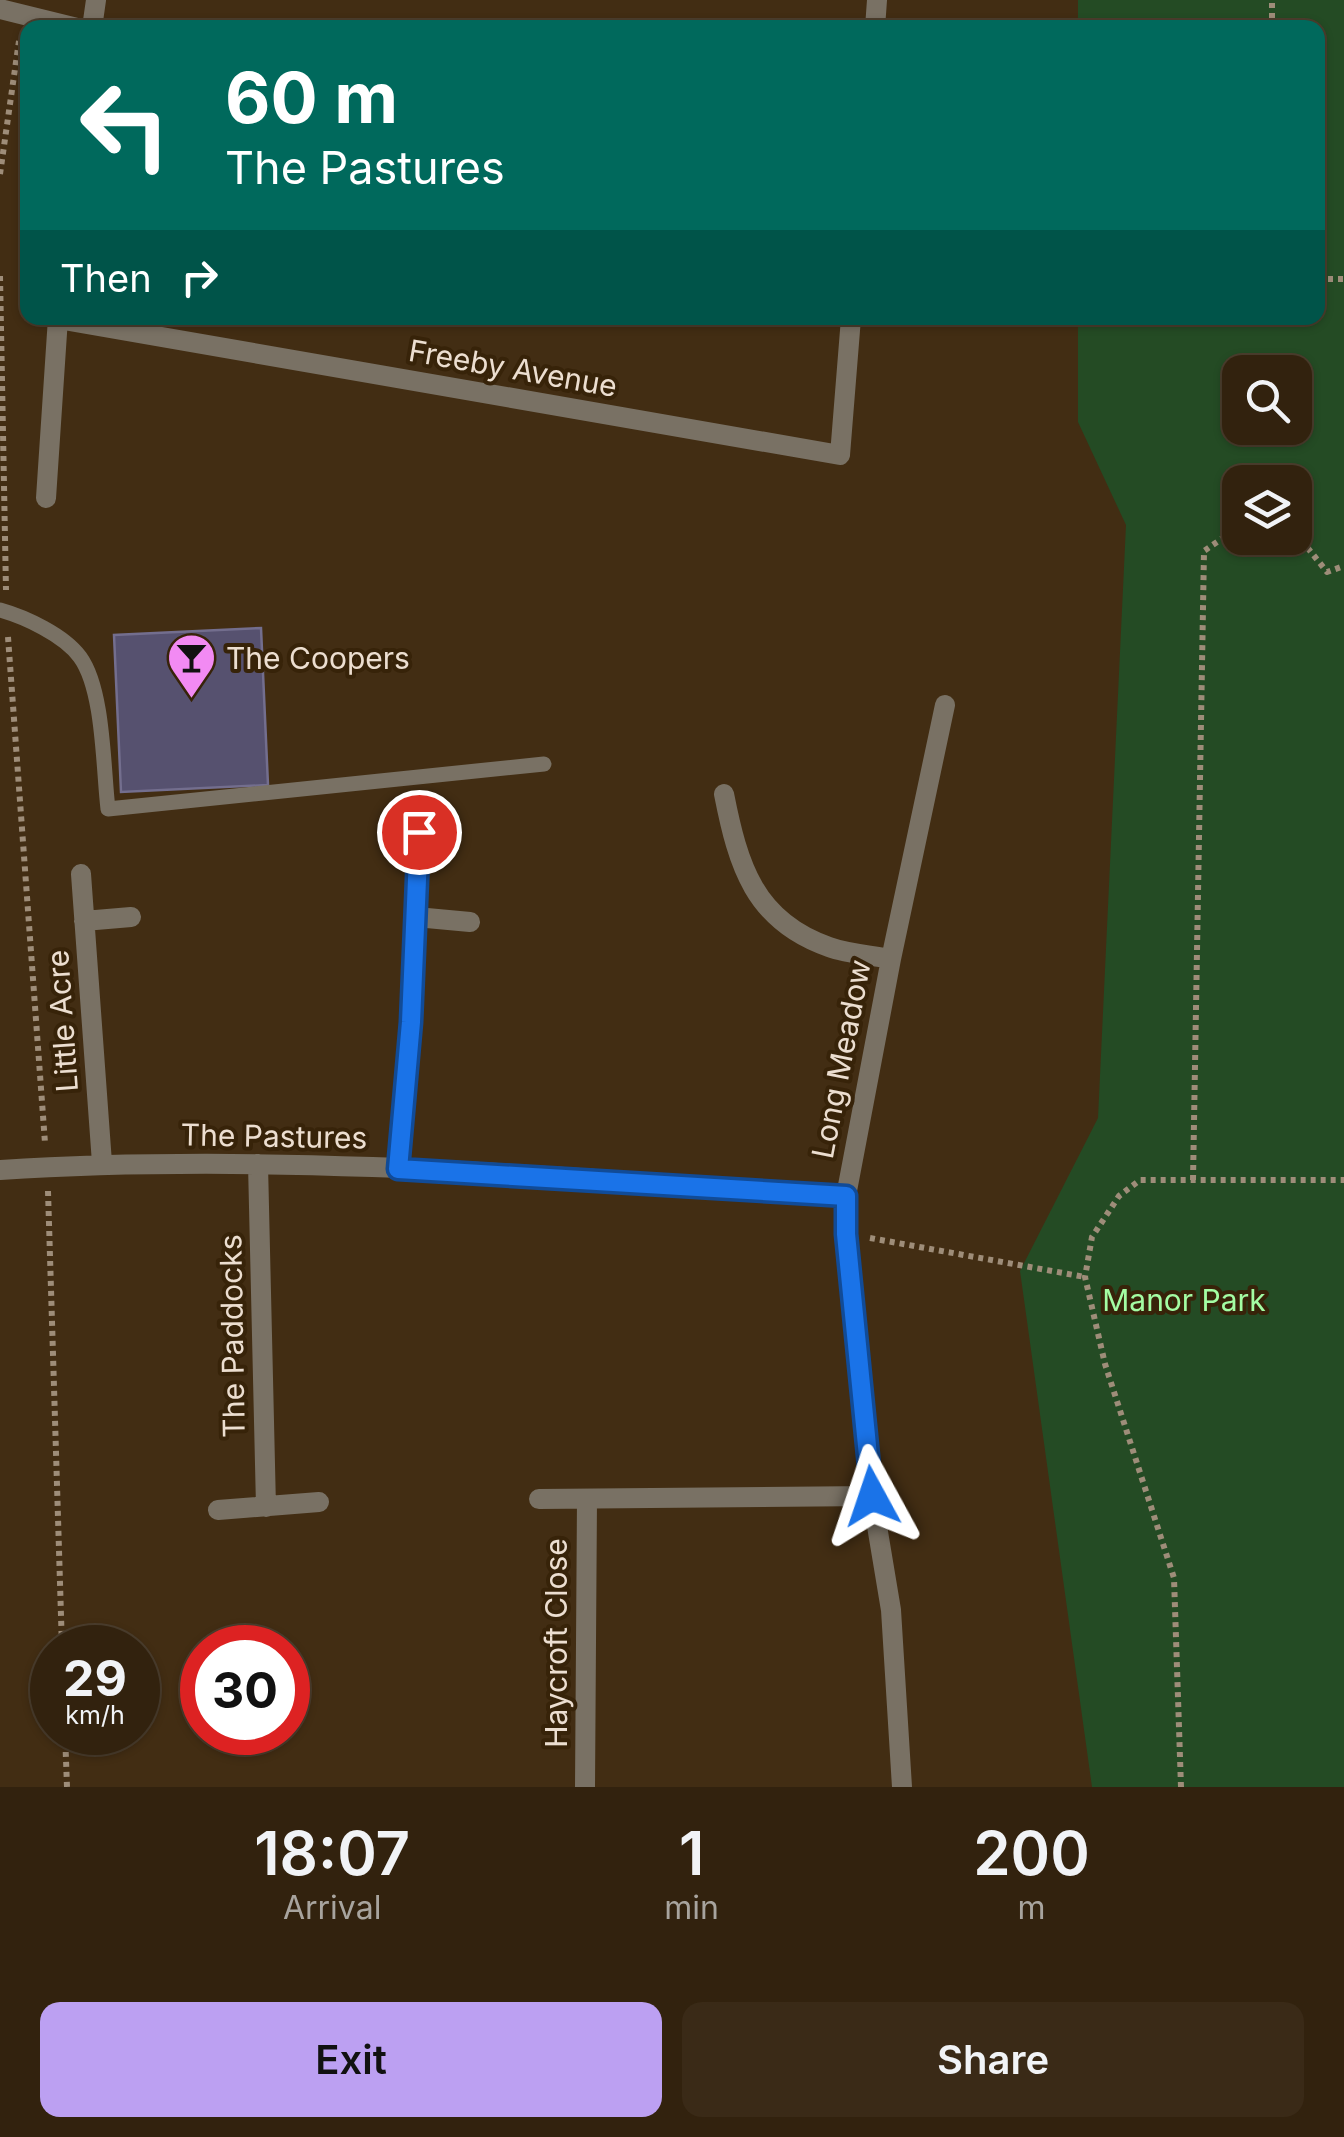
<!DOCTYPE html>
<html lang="en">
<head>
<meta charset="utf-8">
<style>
  :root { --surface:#32220e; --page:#3a2a17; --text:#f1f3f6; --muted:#a8a49e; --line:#4d3f2e; --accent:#bca0f2 }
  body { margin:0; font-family:Inter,sans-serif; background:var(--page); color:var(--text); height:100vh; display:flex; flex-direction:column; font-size:38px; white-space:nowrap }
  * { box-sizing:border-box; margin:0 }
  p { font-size:32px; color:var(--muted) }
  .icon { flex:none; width:55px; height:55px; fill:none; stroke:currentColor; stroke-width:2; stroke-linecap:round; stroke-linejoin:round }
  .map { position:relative; height:1787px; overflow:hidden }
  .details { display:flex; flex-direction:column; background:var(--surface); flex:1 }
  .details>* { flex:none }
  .top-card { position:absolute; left:20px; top:20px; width:1305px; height:305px; border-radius:20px; box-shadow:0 2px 8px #0004,0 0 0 2px var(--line); background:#00695c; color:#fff; overflow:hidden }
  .buttons { position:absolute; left:1222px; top:355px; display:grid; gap:20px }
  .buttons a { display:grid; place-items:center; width:90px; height:90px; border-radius:20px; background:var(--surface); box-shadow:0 2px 8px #0004,0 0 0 2px var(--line); font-size:50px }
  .speed { position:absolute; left:30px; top:1625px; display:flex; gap:20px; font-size:50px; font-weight:700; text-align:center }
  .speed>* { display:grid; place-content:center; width:130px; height:130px; border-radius:50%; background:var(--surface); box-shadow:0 2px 8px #0004,0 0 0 2px var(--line); line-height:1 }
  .speed small { font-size:25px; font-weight:400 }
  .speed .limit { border:15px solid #d22; background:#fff; color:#111 }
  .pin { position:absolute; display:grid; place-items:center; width:85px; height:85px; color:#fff; margin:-42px; border:5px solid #fff; border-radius:50%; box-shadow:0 2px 10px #0007 }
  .me { position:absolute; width:110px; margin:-55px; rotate:355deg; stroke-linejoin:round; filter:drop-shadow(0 0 8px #0008) }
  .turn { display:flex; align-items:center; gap:35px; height:210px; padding:0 40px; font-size:45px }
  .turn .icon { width:130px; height:130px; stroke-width:2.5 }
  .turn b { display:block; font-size:70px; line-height:85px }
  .then { display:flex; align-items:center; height:95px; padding:0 40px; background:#0003; gap:20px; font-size:38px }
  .eta { display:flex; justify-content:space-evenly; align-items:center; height:170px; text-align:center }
  .eta b { font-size:60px; font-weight:600; line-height:70px }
  .button { display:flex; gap:20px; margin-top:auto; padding:20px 40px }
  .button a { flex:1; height:115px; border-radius:20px; background:var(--accent); color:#111; font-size:40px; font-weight:600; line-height:115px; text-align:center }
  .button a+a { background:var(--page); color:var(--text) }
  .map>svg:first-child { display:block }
</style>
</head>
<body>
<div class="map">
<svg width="1344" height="1787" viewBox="0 0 1344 1787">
  <rect width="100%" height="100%" fill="#422d13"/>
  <!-- green -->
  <path fill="#244b24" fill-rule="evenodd" d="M 1078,0 L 1344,0 L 1344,1787 L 1092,1787 L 1020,1271 L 1098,1118 L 1126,525 L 1078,422 L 1078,318 L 1318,318 L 1318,28 L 1078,27 ZM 1240,372 L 1295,372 L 1295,428 L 1240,428 ZM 1240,482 L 1295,482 L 1295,538 L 1240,538 Z"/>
  <!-- building -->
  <path fill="#56516f" stroke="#736e8e" stroke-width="2.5" d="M 261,628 L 268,785 L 121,792 L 114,635 Z"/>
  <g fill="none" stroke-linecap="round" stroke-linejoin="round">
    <!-- path -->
    <path stroke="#9e8d79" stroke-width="6" stroke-dasharray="5 5" stroke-linecap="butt" d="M 1272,28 L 1272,0
      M 0,174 L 19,41
      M 0,276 L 6,590
      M 1318,279 L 1344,279
      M 1295,532 L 1327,572 L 1344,566
      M 8,637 L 45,1143
      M 1193,1180 L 1204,551 L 1240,526
      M 48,1191 L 62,1648
      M 870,1238 L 1085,1277
      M 65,1732 L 67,1787
      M 1181,1787 L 1174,1578 L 1105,1364 L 1085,1277 L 1092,1237 L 1119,1196 L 1140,1180 L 1344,1180"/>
    <!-- service -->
    <path stroke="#797164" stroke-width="15" d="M 0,610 C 25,617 64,635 80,657 C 104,690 103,768 108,809 L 544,764"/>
    <!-- minor -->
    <path stroke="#797164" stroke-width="20" d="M 0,9 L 77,28
      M 92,28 L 96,0
      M 875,28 L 877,0
      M 58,319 L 840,455 L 851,318
      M 46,498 L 58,318
      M 724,794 C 738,865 754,921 829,947 C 848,954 871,955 891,959
      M 81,874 L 102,1163
      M 416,917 L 470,922
      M 84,921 L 131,917
      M 258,1164 L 266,1507
      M 398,1169 L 411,1022 L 419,832
      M 0,1170 C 281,1152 565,1177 846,1196
      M 539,1499 L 872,1496
      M 218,1510 L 319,1502
      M 585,1787 L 587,1499
      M 902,1787 L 891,1610 L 872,1496 L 846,1233 L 846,1196 L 891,959 L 945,705"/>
  </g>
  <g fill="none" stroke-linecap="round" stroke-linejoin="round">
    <defs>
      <path id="route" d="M 419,832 L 411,1022 L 398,1169 L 846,1196 L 846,1234 L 872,1496"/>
    </defs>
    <!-- route casing -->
    <use href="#route" stroke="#114b97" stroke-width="25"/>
    <!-- route -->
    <use href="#route" stroke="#1a73e8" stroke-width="18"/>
  </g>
  <!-- icons -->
  <defs>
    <symbol id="bar-pin" viewBox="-11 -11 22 30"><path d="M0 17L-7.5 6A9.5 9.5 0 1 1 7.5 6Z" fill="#f28af3" stroke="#372309"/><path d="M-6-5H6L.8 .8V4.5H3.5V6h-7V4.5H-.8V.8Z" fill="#111"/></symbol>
  </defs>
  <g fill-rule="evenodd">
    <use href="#bar-pin" x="164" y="630" width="55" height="75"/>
  </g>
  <g text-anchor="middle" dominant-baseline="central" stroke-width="8" stroke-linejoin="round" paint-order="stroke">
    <!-- street labels -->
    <g font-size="30" fill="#ecded0" stroke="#372309">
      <text transform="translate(513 368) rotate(10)">Freeby Avenue</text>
      <text transform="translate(62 1021) rotate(-94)">Little Acre</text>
      <text transform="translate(841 1059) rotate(-79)">Long Meadow</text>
      <text transform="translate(274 1136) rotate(1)">The Pastures</text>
      <text transform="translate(232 1336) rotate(-91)">The Paddocks</text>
      <text transform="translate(556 1643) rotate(-90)">Haycroft Close</text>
    </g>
    <!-- poi labels -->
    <g font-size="30" fill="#ecded0" stroke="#372309" text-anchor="start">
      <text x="226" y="658">The Coopers</text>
    </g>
    <!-- park labels -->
    <g font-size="30" fill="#a3fda3" stroke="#372309">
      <text x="1184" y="1300">Manor Park</text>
    </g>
  </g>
</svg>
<div class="buttons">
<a><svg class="icon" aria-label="search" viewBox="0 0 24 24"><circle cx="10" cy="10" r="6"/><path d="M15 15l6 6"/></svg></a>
<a><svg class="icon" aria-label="layers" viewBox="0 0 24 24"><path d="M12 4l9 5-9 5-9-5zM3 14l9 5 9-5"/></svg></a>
</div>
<div class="speed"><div>29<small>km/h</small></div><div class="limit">30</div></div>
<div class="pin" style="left:419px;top:832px;background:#d93025"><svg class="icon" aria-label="arrive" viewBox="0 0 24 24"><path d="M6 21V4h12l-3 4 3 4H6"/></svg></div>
<svg class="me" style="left:872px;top:1496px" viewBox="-20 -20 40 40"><path d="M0-17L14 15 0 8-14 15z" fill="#1a73e8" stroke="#fff" stroke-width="4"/></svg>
<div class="top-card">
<div class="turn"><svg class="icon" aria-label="left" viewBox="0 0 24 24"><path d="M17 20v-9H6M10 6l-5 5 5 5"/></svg><div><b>60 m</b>The Pastures</div></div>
<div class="then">Then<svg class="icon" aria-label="right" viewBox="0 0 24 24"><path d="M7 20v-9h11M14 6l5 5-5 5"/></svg></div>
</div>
</div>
<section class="details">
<div class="eta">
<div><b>18:07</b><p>Arrival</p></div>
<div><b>1</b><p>min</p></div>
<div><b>200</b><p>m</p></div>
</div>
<div class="button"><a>Exit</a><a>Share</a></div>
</section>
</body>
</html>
